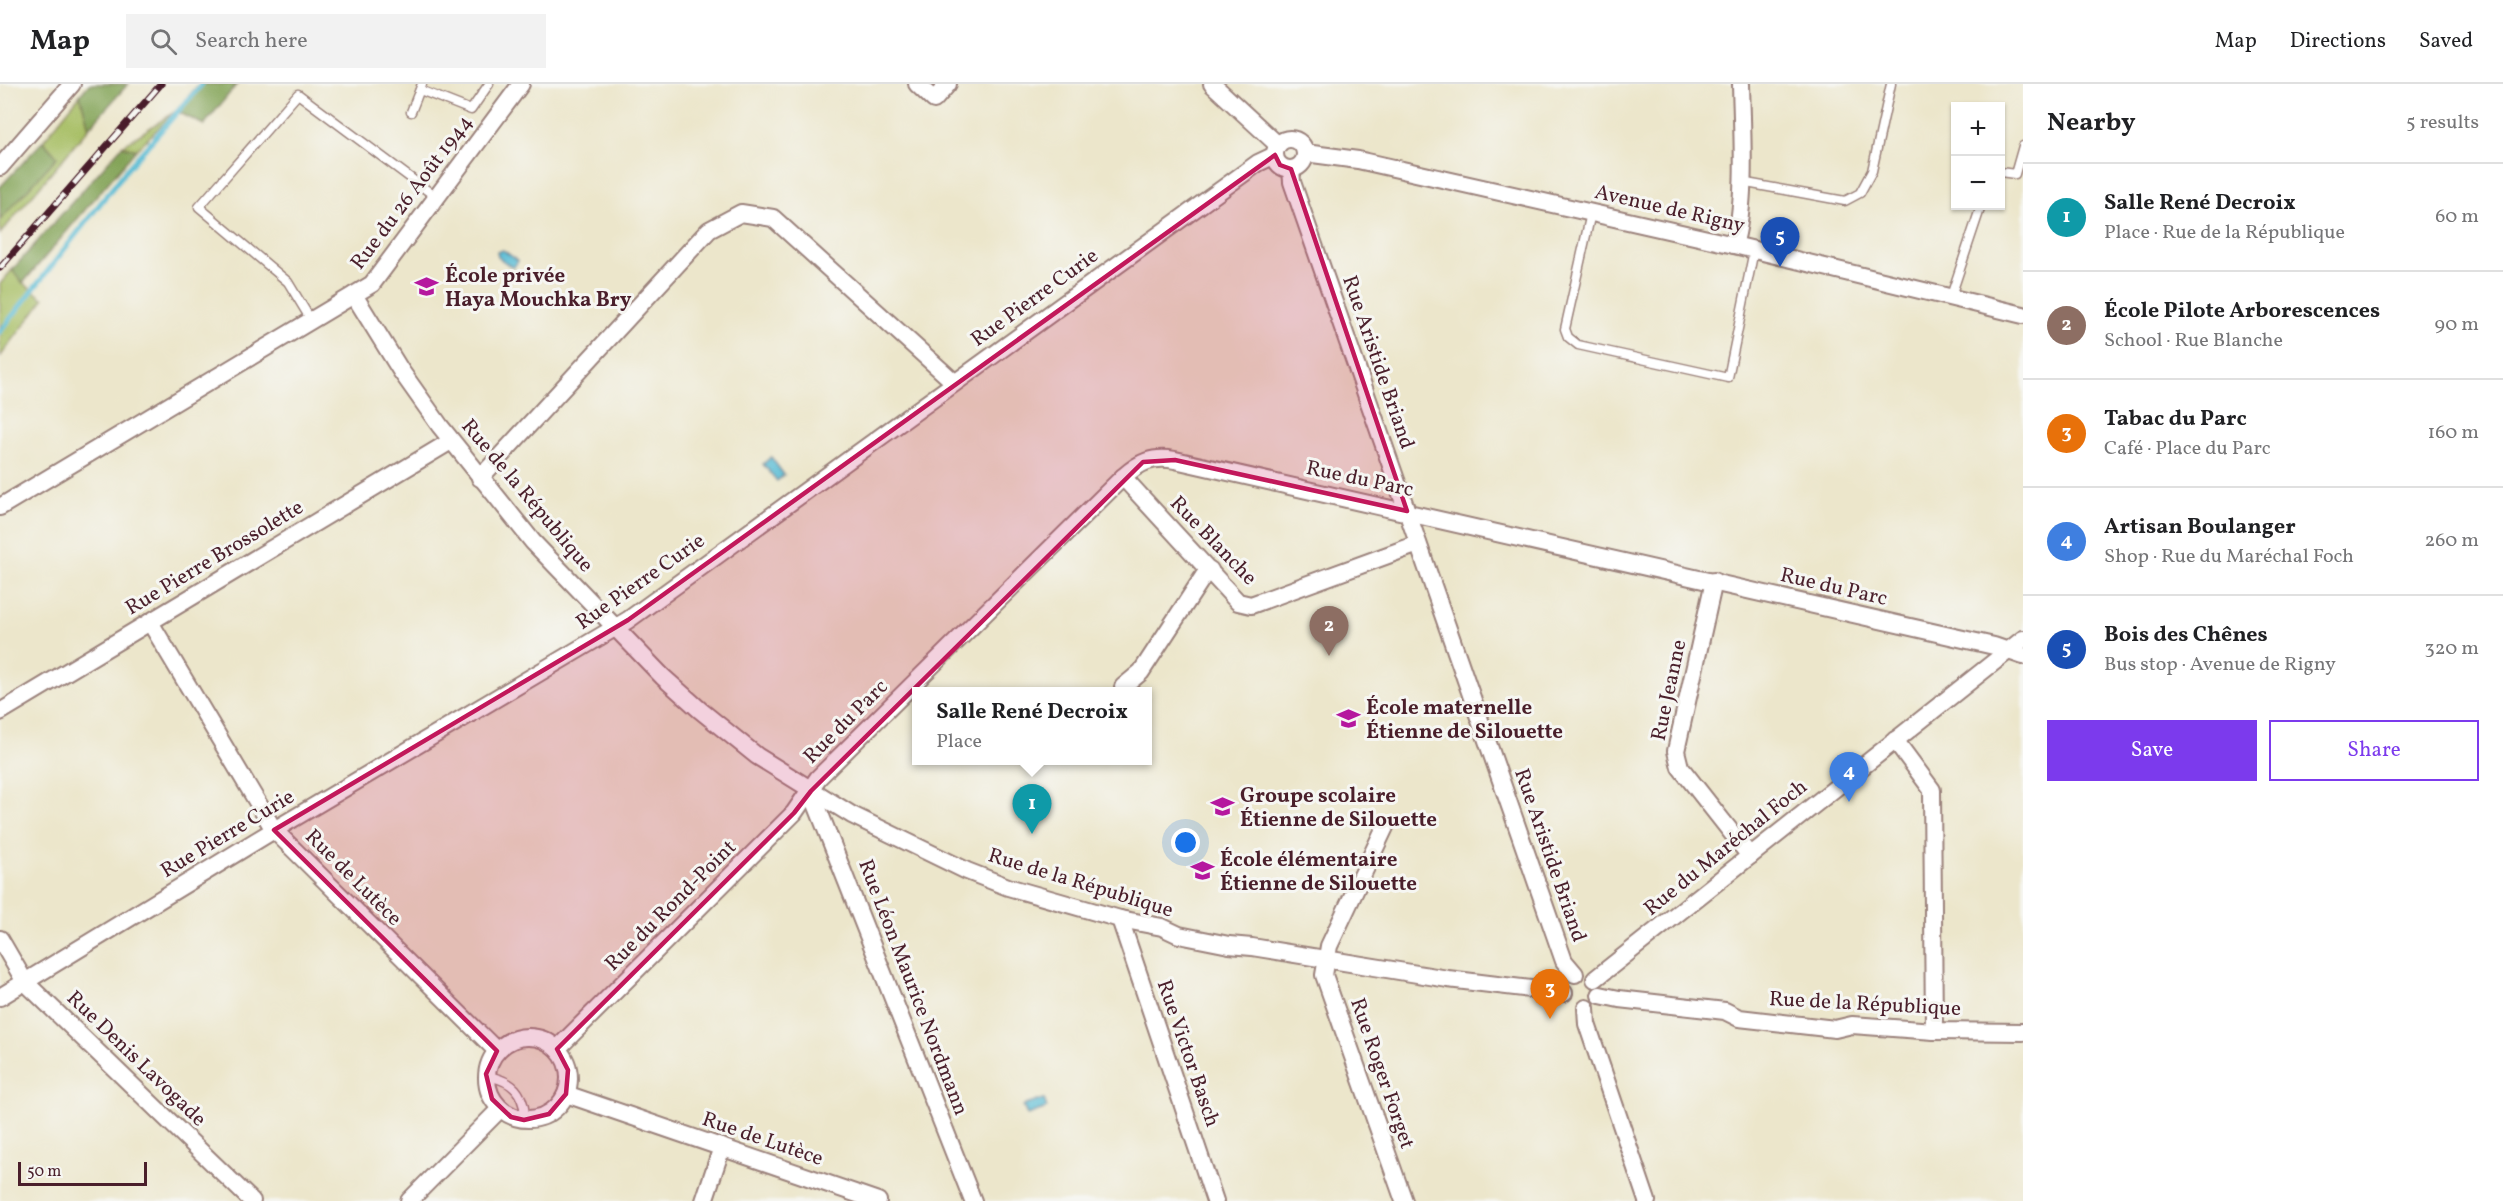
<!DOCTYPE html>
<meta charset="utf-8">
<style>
body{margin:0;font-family:Vollkorn,serif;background:#f2f2f2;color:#202124}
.controls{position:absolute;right:18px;top:18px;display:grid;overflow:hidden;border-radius:0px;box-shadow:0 2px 4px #0004}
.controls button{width:54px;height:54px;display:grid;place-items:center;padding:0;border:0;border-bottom:2px solid #e0e0e0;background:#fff;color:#202124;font:30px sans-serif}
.scale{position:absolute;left:18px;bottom:15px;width:129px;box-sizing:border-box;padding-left:6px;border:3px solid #4a1f2b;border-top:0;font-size:16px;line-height:21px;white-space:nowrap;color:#4a1f2b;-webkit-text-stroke:4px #f6f6f2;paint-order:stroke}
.you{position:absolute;left:1186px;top:759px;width:21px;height:21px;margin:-15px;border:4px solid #fff;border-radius:50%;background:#1a73e8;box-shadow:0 0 0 9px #1a73e833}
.badge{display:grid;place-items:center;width:39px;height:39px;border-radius:50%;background:#7c3aed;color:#fff;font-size:20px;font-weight:700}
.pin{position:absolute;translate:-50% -50px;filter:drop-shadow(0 2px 3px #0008)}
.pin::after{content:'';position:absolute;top:32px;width:21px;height:18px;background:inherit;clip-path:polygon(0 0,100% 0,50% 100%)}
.popup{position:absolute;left:912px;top:603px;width:240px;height:78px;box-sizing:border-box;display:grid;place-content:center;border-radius:0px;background:#fff;filter:drop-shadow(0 2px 4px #0005);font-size:20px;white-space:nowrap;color:#757577}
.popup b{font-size:22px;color:#202124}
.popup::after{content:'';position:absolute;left:50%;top:100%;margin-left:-12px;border:12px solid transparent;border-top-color:#fff}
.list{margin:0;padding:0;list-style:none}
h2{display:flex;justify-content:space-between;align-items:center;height:78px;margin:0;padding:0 24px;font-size:26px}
h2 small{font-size:20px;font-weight:400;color:#757577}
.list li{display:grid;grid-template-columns:39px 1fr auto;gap:18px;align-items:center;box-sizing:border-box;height:108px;padding:0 24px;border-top:2px solid #e0e0e0}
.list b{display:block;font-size:22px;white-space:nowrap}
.list p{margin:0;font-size:20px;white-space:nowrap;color:#757577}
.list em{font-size:20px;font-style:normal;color:#757577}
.actions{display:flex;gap:12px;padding:18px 24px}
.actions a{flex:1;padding:14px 0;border:2px solid #7c3aed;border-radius:0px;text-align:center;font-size:21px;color:#7c3aed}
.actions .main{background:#7c3aed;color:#fff}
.icon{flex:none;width:33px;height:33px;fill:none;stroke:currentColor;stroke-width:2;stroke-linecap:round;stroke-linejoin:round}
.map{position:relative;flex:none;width:2023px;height:1117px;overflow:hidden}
header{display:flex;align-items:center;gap:36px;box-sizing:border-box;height:84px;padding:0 30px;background:#fff;border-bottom:2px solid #e0e0e0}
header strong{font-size:28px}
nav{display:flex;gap:33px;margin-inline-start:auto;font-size:21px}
.search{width:420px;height:54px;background:#f2f2f2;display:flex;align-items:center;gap:15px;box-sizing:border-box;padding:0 21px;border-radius:0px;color:#757577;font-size:22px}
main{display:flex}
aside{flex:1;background:#fff}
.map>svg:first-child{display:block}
.green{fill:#a6bd62;stroke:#786e46;stroke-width:1.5}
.forest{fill:#84a458;stroke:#676242;stroke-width:1.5}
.water{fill:#56bbd4;stroke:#506d80;stroke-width:1.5}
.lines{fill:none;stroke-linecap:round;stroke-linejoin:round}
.stream{stroke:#56bbd4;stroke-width:5}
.lane-casing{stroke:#9b827b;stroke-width:11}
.street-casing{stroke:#9b827b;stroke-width:20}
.lane{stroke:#fff;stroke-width:8}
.street{stroke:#fff;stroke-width:16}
.rail-casing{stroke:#4a1f2b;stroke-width:7}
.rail{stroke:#f6f6f2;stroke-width:4.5;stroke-dasharray:14;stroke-linecap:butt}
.marked{fill:#c2185b;fill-opacity:0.2;stroke:#c2185b;stroke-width:4.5;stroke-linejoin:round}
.labels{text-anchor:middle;stroke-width:6;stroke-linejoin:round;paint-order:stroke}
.street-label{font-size:21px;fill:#4a1f2b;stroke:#f6f6f2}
.poi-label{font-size:21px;font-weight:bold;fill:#4a1f2b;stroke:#f6f6f2;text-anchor:start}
</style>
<header>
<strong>Map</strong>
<div class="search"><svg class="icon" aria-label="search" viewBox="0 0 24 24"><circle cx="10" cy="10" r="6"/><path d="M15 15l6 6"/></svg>Search here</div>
<nav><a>Map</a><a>Directions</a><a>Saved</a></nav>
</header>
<main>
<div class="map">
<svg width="2023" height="1117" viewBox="0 0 2023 1117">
<rect width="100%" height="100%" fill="#f6f6f2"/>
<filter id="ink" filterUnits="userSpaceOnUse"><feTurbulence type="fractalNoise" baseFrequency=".0167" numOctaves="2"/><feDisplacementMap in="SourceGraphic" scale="12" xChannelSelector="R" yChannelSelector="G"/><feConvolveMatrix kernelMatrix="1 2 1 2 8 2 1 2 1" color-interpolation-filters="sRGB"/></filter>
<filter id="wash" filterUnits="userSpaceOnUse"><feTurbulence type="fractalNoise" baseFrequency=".008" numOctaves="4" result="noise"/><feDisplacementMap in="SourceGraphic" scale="24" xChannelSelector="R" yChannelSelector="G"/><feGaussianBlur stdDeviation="1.35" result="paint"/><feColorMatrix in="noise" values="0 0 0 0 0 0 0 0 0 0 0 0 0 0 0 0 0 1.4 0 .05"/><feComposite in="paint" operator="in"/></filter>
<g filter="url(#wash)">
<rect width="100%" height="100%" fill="#ece6cb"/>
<g class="green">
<polygon points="80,11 89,44 0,150 0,130 57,73 43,57"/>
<polygon points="176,27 136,66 122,62"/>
<polygon points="12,186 23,199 44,215 0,273 0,200"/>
</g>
<g class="forest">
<polygon points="89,0 128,0 89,44 80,11"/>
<polygon points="199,0 237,0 204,41 176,27"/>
<polygon points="43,57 57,73 0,136 0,103"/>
<polygon points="122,62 136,66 23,199 12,186"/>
</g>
<g class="water">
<polygon points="503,166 518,177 513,184 498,173 497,168"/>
<polygon points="771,373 784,391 777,397 763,380"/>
<polygon points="1044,1015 1047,1024 1027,1031 1023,1022"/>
</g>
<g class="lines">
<polyline class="stream" points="0,248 128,84 202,0"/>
</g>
</g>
<g filter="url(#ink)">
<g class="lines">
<defs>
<g id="lane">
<polyline points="420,6 471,26 489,0"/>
<polyline points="411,28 422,0"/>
<polyline points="2000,88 2015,90 2023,62"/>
<polyline points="1741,98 1845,117 1860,109 1872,87 1891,0"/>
<polyline points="1591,129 1565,245 1568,253 1578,261 1728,294 1754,166"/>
<polyline points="1950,215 1981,122"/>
<polyline points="311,236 288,198 199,123 298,10 436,113"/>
<path d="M492,993C513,998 522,1008 525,1029"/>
</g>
<g id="street">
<polyline points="917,0 934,16 948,0"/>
<polyline points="1212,0 1278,61"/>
<circle cx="1290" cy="70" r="15"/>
<polyline points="1305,69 1358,76 1734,161 2023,231"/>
<polyline points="0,83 72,0"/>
<polyline points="1291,85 1292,98 1564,877 1575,890"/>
<path d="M1734,161C1747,119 1742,45 1741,0"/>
<polyline points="354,211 401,287 440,342 533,458 663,593 700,626 757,672 852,731 967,787 1008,803 1120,835 1162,843 1179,851 1229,861 1252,863 1448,895 1564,909"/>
<polyline points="1123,393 1238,518 1251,521 1418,460"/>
<polyline points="480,394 709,146 741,129 773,134 954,298"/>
<polyline points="0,423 372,200 521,0"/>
<polyline points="1714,497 1676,667 1680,683 1750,772"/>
<polyline points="150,538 274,746 497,967"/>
<polyline points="1123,603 1141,588 1203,493 1210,486"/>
<polyline points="0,628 451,357"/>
<polyline points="1895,656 1932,706 1934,947"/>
<polyline points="811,707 973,1117"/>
<polyline points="1385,743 1329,862 1324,891 1404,1117"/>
<polyline points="1120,835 1215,1117"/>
<polyline points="0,855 25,898 252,1117"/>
<polyline points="1595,895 2023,555"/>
<polyline points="1600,911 1619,915 1725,927 1739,934 1835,945 1852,941 1934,947 2023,948"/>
<polyline points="0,913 274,746 628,536 1258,79 1275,71"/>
<polyline points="1586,924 1587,940 1647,1117"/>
<circle cx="528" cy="994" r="41"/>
<path d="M557,965L794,729L818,694L1123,393C1140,378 1152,372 1175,376L1994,562L2023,572"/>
<polyline points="566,1010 878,1117"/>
<polyline points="409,1117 500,1025"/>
<polyline points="704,1117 722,1063"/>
</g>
</defs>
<use href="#lane" class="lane-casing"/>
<use href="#street" class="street-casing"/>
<use href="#lane" class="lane"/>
<use href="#street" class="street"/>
<defs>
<polyline id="rail" points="0,184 161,0"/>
</defs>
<use href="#rail" class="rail-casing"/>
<use href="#rail" class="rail"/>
</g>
</g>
<path class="marked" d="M1275,71L1280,81L1291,85L1407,427L1175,376L1143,378L811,707L794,729L557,965L568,986L566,1010L549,1030L524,1036L511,1033L492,1015L486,990L497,967L274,746L628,536Z"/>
<defs>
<symbol id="school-bare" viewBox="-9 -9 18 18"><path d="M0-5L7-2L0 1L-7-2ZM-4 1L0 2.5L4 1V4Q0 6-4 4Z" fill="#b5179e" stroke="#f6f6f2" stroke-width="2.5" paint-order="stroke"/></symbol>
</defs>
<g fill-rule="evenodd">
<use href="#school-bare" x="410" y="186" width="33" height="33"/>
<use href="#school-bare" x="1332" y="618" width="33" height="33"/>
<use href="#school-bare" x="1206" y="706" width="33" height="33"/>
<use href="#school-bare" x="1186" y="770" width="33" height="33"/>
</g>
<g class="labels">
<g class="street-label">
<text transform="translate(411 108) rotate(-53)" y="7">Rue du 26 Août 1944</text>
<text transform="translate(1670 124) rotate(13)" y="7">Avenue de Rigny</text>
<text transform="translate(1034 213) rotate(-36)" y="7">Rue Pierre Curie</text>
<text transform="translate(1379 278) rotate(71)" y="7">Rue Aristide Briand</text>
<text transform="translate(1360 394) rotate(12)" y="7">Rue du Parc</text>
<text transform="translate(528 411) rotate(50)" y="7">Rue de la République</text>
<text transform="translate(1214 456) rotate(46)" y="7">Rue Blanche</text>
<text transform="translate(214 473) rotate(-31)" y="7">Rue Pierre Brossolette</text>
<text transform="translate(640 497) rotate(-35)" y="7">Rue Pierre Curie</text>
<text transform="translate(1834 502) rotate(13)" y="7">Rue du Parc</text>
<text transform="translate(1668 606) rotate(-78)" y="7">Rue Jeanne</text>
<text transform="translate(845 637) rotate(-45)" y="7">Rue du Parc</text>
<text transform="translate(227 749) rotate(-31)" y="7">Rue Pierre Curie</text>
<text transform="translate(1725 763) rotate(-39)" y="7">Rue du Maréchal Foch</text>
<text transform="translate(1551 771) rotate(71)" y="7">Rue Aristide Briand</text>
<text transform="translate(354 793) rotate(45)" y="7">Rue de Lutèce</text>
<text transform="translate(1081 798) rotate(17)" y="7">Rue de la République</text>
<text transform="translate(670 821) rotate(-45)" y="7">Rue du Rond-Point</text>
<text transform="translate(914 903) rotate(69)" y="7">Rue Léon Maurice Nordmann</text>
<text transform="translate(1865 919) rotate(3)" y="7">Rue de la République</text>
<text transform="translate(1189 969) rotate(71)" y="7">Rue Victor Basch</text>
<text transform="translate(137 974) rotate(44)" y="7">Rue Denis Lavogade</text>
<text transform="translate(1383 989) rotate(71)" y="7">Rue Roger Forget</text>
<text transform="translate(763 1054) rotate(19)" y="7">Rue de Lutèce</text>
</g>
<g class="poi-label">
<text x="445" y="198">École privée<tspan x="445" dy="24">Haya Mouchka Bry</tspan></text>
<text x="1366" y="630">École maternelle<tspan x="1366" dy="24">Étienne de Silouette</tspan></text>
<text x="1240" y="718">Groupe scolaire<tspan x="1240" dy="24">Étienne de Silouette</tspan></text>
<text x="1220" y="782">École élémentaire<tspan x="1220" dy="24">Étienne de Silouette</tspan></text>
</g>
</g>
</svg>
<div class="controls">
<button>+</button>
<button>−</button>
</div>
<div class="scale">50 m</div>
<div class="you"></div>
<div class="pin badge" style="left:1032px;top:750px;background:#0f9aa8">1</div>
<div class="popup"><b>Salle René Decroix</b>Place</div>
<div class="pin badge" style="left:1329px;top:572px;background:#8d6e63">2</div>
<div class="pin badge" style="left:1550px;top:935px;background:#e8710a">3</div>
<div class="pin badge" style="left:1849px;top:718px;background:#3f7fe0">4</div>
<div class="pin badge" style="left:1780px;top:183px;background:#1a4fb4">5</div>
</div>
<aside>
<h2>Nearby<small>5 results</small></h2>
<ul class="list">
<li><span class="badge" style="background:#0f9aa8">1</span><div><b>Salle René Decroix</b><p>Place · Rue de la République</p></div><em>60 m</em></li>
<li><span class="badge" style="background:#8d6e63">2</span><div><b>École Pilote Arborescences</b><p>School · Rue Blanche</p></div><em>90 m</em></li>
<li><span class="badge" style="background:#e8710a">3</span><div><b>Tabac du Parc</b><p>Café · Place du Parc</p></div><em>160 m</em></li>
<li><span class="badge" style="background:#3f7fe0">4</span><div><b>Artisan Boulanger</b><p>Shop · Rue du Maréchal Foch</p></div><em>260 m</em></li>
<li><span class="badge" style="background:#1a4fb4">5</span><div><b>Bois des Chênes</b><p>Bus stop · Avenue de Rigny</p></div><em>320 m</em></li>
</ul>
<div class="actions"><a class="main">Save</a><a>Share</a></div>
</aside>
</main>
